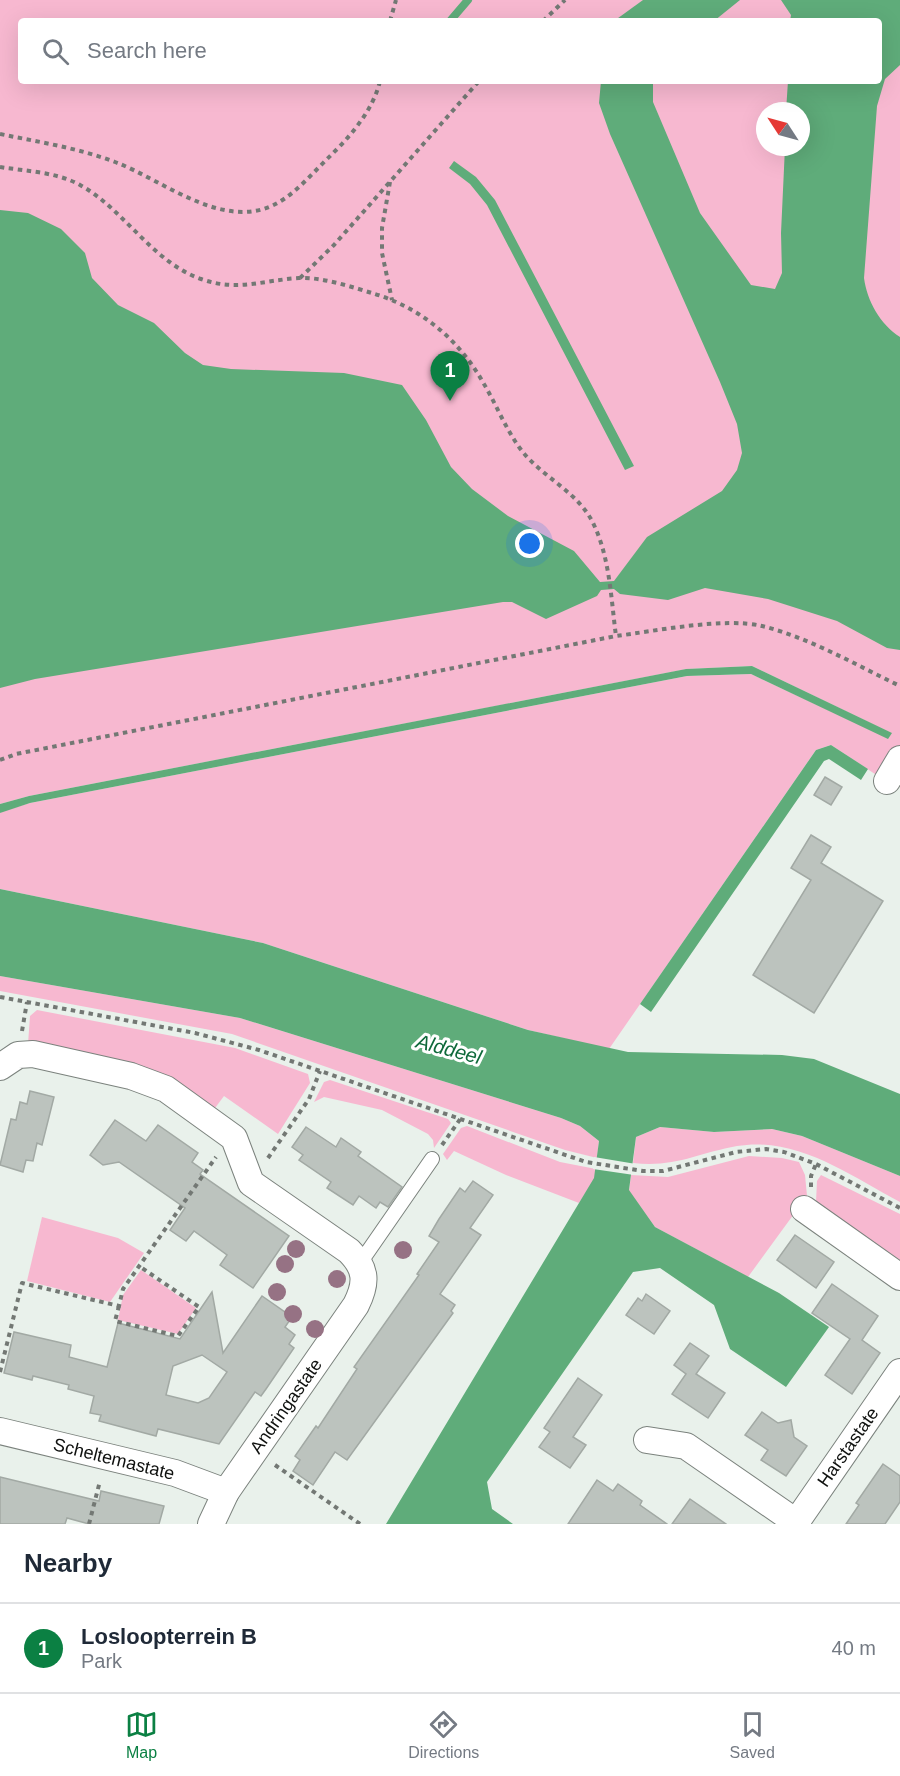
<!DOCTYPE html>
<style>
body{margin:0;font-family:Helvetica,sans-serif;background:#f6f6f7;color:#1f2937}
.compass{position:absolute;left:756px;top:102px;width:54px;height:54px;border-radius:50%;background:#fff;box-shadow:0 6px 24px #0002;rotate:306deg}
.you{position:absolute;left:530px;top:544px;width:21px;height:21px;margin:-15px;border:4px solid #fff;border-radius:50%;background:#1a73e8;box-shadow:0 0 0 9px #1a73e833}
.badge{display:grid;place-items:center;width:39px;height:39px;border-radius:50%;background:#0b8043;color:#fff;font-size:20px;font-weight:700}
.pin{position:absolute;translate:-50% -50px;filter:drop-shadow(0 2px 3px #0008)}
.pin::after{content:'';position:absolute;top:32px;width:21px;height:18px;background:inherit;clip-path:polygon(0 0,100% 0,50% 100%)}
.list{margin:0;padding:0;list-style:none}
h2{display:flex;justify-content:space-between;align-items:center;height:78px;margin:0;padding:0 24px;font-size:26px}
h2 small{font-size:20px;font-weight:400;color:#747a83}
.list li{display:grid;grid-template-columns:39px 1fr auto;gap:18px;align-items:center;box-sizing:border-box;height:90px;padding:0 24px;border-top:2px solid #e0e1e3}
.list b{display:block;font-size:22px;white-space:nowrap}
.list p{margin:0;font-size:20px;white-space:nowrap;color:#747a83}
.list em{font-size:20px;font-style:normal;color:#747a83}
.icon{flex:none;width:33px;height:33px;fill:none;stroke:currentColor;stroke-width:2;stroke-linecap:round;stroke-linejoin:round}
.map{position:relative;flex:none;width:900px;height:1524px;overflow:hidden}
.search{position:absolute;background:#fff;box-shadow:0 6px 24px #0002;left:18px;right:18px;top:18px;height:66px;display:flex;align-items:center;gap:15px;box-sizing:border-box;padding:0 21px;border-radius:6px;color:#747a83;font-size:22px}
.sheet{height:168px;background:#fff}
nav{display:flex;justify-content:space-around;align-items:center;box-sizing:border-box;height:84px;border-top:2px solid #e0e1e3;background:#fff;font-size:16px;color:#747a83}
nav a{display:grid;justify-items:center;gap:3px}
nav .on{color:#0b8043}
.map>svg:first-child{display:block}
.green{fill:#f7b8d0;fill-rule:evenodd}
.water{fill:#5fac7a}
.pier{fill:#e9f1eb}
.lines{fill:none;stroke-linecap:round;stroke-linejoin:round}
.stream{stroke:#5fac7a;stroke-width:8}
.building{fill:#bcc3be;stroke:#a2a9a4;stroke-width:1.5;fill-rule:evenodd}
.lane-casing{stroke:#7b827d;stroke-width:16}
.street-casing{stroke:#7b827d;stroke-width:28}
.path{stroke:#737874;stroke-width:4;stroke-dasharray:4.5 4.5;stroke-linecap:butt}
.lane{stroke:#fff;stroke-width:14}
.street{stroke:#fff;stroke-width:26}
.tree{fill:#967284}
.labels{text-anchor:middle;stroke-width:6;stroke-linejoin:round;paint-order:stroke}
.street-label{font-size:18px;fill:#0f110f;stroke:#fff}
.water-label{font-size:20px;font-style:italic;fill:#0e693a;stroke:#fff}
</style>
<div class="map">
<svg width="900" height="1524" viewBox="0 0 900 1524">
<rect width="100%" height="100%" fill="#e9f1eb"/>
<g class="green">
<path d="M0,0H900V748L881,778L831,745L816,750L609,1049L528,1030L263,943L0,889V813L3,811L30,803L687,676L751,674L888,738L891,733L752,666L687,669L29,796L0,804ZM21,21H879V81H21ZM765,111H801V147H765Z"/>
<polygon points="0,976 240,1018 561,1118 580,1126 599,1141 597,1158 565,1150 232,1034 0,991"/>
<polygon points="37,1010 235,1048 308,1074 310,1083 278,1134 224,1096 212,1112 28,1044 30,1016"/>
<polygon points="330,1080 448,1119 451,1123 434,1148 433,1140 428,1134 382,1110 324,1097 314,1102 324,1082"/>
<polygon points="467,1126 560,1162 596,1169 595,1178 579,1203 506,1175 454,1151 447,1160 443,1154 461,1128"/>
<path d="M660,1127L714,1132L772,1129L802,1136L900,1176V1202C849,1175 797,1136 737,1146C698,1153 674,1168 633,1163L636,1137Z"/>
<polygon points="749,1156 782,1158 799,1162 805,1175 807,1196 748,1277 655,1227 629,1191 631,1175 668,1177"/>
<polygon points="821,1175 900,1214 900,1260 816,1202 817,1181"/>
<polygon points="42,1217 118,1238 144,1253 110,1302 27,1281"/>
<polygon points="141,1270 196,1308 178,1334 118,1320 123,1295"/>
</g>
<g class="water">
<polygon points="643,0 740,0 714,21 614,21"/>
<path d="M781,0H900V65L885,79L877,106L864,278C867,301 880,324 900,337V650L887,648L837,621L768,599L705,588L668,600L620,594L614,589L601,590L597,596L546,619L512,602H503L35,679L0,688V210L28,213L61,229L85,253L92,278L118,305L154,323L185,353L203,365L231,369L344,373L402,385L426,420L451,467L472,489L508,516L574,551L600,582L614,581L647,537L722,491L737,470L742,453L737,424L720,382L610,134L599,103L601,81H653V102L700,213L751,285L775,289L782,273L781,233L785,147H801V111H786L788,81H879V21H790L791,15Z"/>
<polygon points="454,161 476,177 495,200 634,466 625,470 487,205 470,184 449,168"/>
<polygon points="752,666 892,733 888,739 751,674 687,676 30,803 0,813 0,804 29,796 686,669"/>
<polygon points="831,745 868,769 861,780 829,759 824,761 651,1012 640,1004 816,750"/>
<polygon points="0,889 263,943 528,1030 628,1052 782,1055 814,1059 900,1094 900,1176 802,1136 772,1129 714,1132 660,1127 636,1137 629,1190 655,1227 779,1293 829,1327 786,1387 730,1349 714,1305 660,1268 633,1272 487,1482 492,1509 513,1524 386,1524 594,1178 599,1141 580,1126 561,1118 240,1018 0,976"/>
</g>
<polygon class="pier" points="594,1157 636,1164 634,1175 593,1169"/>
<g class="lines">
<polyline class="stream" points="450,21 468,0"/>
</g>
<g class="building">
<polygon points="825,777 842,787 831,805 814,795"/>
<polygon points="811,835 831,847 821,863 883,901 814,1013 753,975 811,880 791,868"/>
<polygon points="30,1091 54,1097 42,1145 37,1143 33,1161 26,1160 23,1172 0,1165 11,1119 16,1120 20,1102 27,1104"/>
<polygon points="115,1120 146,1141 158,1125 198,1153 192,1162 203,1170 200,1174 289,1236 253,1288 220,1265 227,1255 194,1231 186,1241 170,1230 185,1208 119,1162 103,1165 90,1155"/>
<polygon points="306,1127 336,1147 341,1138 361,1152 358,1156 402,1187 388,1207 380,1202 376,1208 359,1196 353,1205 327,1188 331,1182 299,1160 303,1155 292,1147"/>
<polygon points="473,1181 493,1195 470,1228 481,1235 440,1294 455,1305 451,1311 453,1313 347,1460 335,1452 313,1485 293,1471 300,1460 295,1456 316,1426 318,1428 357,1369 354,1367 419,1275 417,1274 439,1242 429,1236 439,1219 460,1188 465,1192"/>
<polygon points="795,1235 834,1262 816,1288 777,1260"/>
<polygon points="832,1284 878,1316 862,1340 880,1353 852,1394 825,1375 850,1339 812,1313"/>
<path d="M212,1292L223,1353L262,1296L292,1317L285,1327L295,1335L289,1344L294,1348L266,1389L261,1396L255,1392L219,1444L158,1429L156,1436L99,1421L101,1415L90,1413L94,1396L68,1389L69,1385L33,1376L32,1380L4,1373L14,1332L71,1345L69,1357L107,1367L118,1323L180,1339ZM202,1355L227,1372L209,1398L198,1403L166,1395L173,1366Z"/>
<polygon points="646,1294 670,1311 654,1334 626,1315 638,1298 642,1301"/>
<polygon points="690,1343 709,1356 696,1374 725,1393 708,1418 672,1394 686,1374 674,1365"/>
<polygon points="578,1378 602,1395 573,1437 586,1445 570,1468 539,1447 550,1432 544,1428"/>
<polygon points="762,1412 778,1423 791,1420 794,1437 807,1446 786,1476 761,1460 768,1450 745,1435"/>
<polygon points="883,1464 900,1476 900,1502 885,1524 846,1524 859,1505 856,1503"/>
<polygon points="0,1477 99,1501 101,1491 164,1506 159,1524 89,1524 67,1518 65,1524 0,1524"/>
<polygon points="597,1480 613,1491 618,1484 642,1501 640,1505 667,1524 568,1524"/>
<polygon points="690,1499 726,1524 672,1524"/>
</g>
<g class="lines">
<defs>
<polyline id="lane" points="360,1263 432,1159"/>
<g id="street">
<polyline points="887,781 900,759"/>
<path d="M0,1067L18,1055L33,1054L131,1076L166,1089L234,1138L251,1183L349,1251C367,1269 367,1283 356,1305L226,1492L211,1524"/>
<polyline points="804,1209 900,1277"/>
<polyline points="0,1431 175,1473 226,1492"/>
<polyline points="647,1440 686,1446 796,1522"/>
<polyline points="795,1524 900,1372"/>
</g>
</defs>
<use href="#lane" class="lane-casing"/>
<use href="#street" class="street-casing"/>
<g class="path">
<polyline points="390,21 396,0"/>
<polyline points="543,21 565,0"/>
<path d="M0,134C39,142 78,148 115,162C166,181 229,237 284,199C300,188 313,173 327,159C349,138 373,111 380,81"/>
<path d="M0,167C25,171 57,172 80,185C124,209 152,262 201,279C237,292 264,280 299,278C323,277 352,287 375,294C423,309 460,341 484,384C497,406 506,430 522,451C543,478 579,492 594,525C610,559 611,599 616,636C655,631 725,617 762,626C810,638 856,665 900,686"/>
<polyline points="390,182 382,228 382,253 392,300"/>
<polyline points="300,278 334,245 479,81"/>
<polyline points="0,760 16,754 616,636"/>
<polyline points="0,997 195,1033 259,1050 586,1162 643,1171 663,1171 736,1152 766,1149 784,1152 816,1164 900,1208"/>
<polyline points="22,1031 27,1002"/>
<polyline points="442,1145 461,1118"/>
<polyline points="268,1158 309,1099 320,1071"/>
<polyline points="811,1187 811,1176 816,1164"/>
<polyline points="119,1306 115,1321 178,1336 199,1307 139,1266"/>
<polyline points="0,1372 22,1283 119,1306 123,1289 216,1157"/>
<polyline points="275,1465 360,1524"/>
<polyline points="89,1524 100,1481"/>
</g>
<use href="#lane" class="lane"/>
<use href="#street" class="street"/>
</g>
<g class="tree">
<circle cx="296" cy="1249" r="9"/>
<circle cx="403" cy="1250" r="9"/>
<circle cx="285" cy="1264" r="9"/>
<circle cx="337" cy="1279" r="9"/>
<circle cx="277" cy="1292" r="9"/>
<circle cx="293" cy="1314" r="9"/>
<circle cx="315" cy="1329" r="9"/>
</g>
<g class="labels">
<g class="street-label">
<text transform="translate(286 1406) rotate(-55)" y="6">Andringastate</text>
<text transform="translate(848 1447) rotate(-55)" y="6">Harstastate</text>
<text transform="translate(114 1459) rotate(14)" y="6">Scheltemastate</text>
</g>
<g class="water-label">
<text transform="translate(449 1049) rotate(15)" y="7">Alddeel</text>
</g>
</g>
</svg>
<svg class="compass" viewBox="-18 -18 36 36"><path d="M0-13l5 13h-10z" fill="#e53935"/><path d="M0 13l5-13h-10z" fill="#747a83"/></svg>
<div class="you"></div>
<div class="pin badge" style="left:450px;top:401px">1</div>
<div class="search"><svg class="icon" aria-label="search" viewBox="0 0 24 24"><circle cx="10" cy="10" r="6"/><path d="M15 15l6 6"/></svg>Search here</div>
</div>
<section class="sheet">
<h2>Nearby<small></small></h2>
<ul class="list">
<li><span class="badge">1</span><div><b>Losloopterrein B</b><p>Park</p></div><em>40 m</em></li>
</ul>
</section>
<nav>
<a class="on"><svg class="icon" aria-label="map" viewBox="0 0 24 24"><path d="M3 6l6-2 6 2 6-2v14l-6 2-6-2-6 2zM9 4v14M15 6v14"/></svg>Map</a>
<a><svg class="icon" aria-label="directions" viewBox="0 0 24 24"><path d="M12 3l9 9-9 9-9-9zM9 14v-3h6M13 9l2 2-2 2"/></svg>Directions</a>
<a><svg class="icon" aria-label="saved" viewBox="0 0 24 24"><path d="M7 4h10v16l-5-4-5 4z"/></svg>Saved</a>
</nav>
